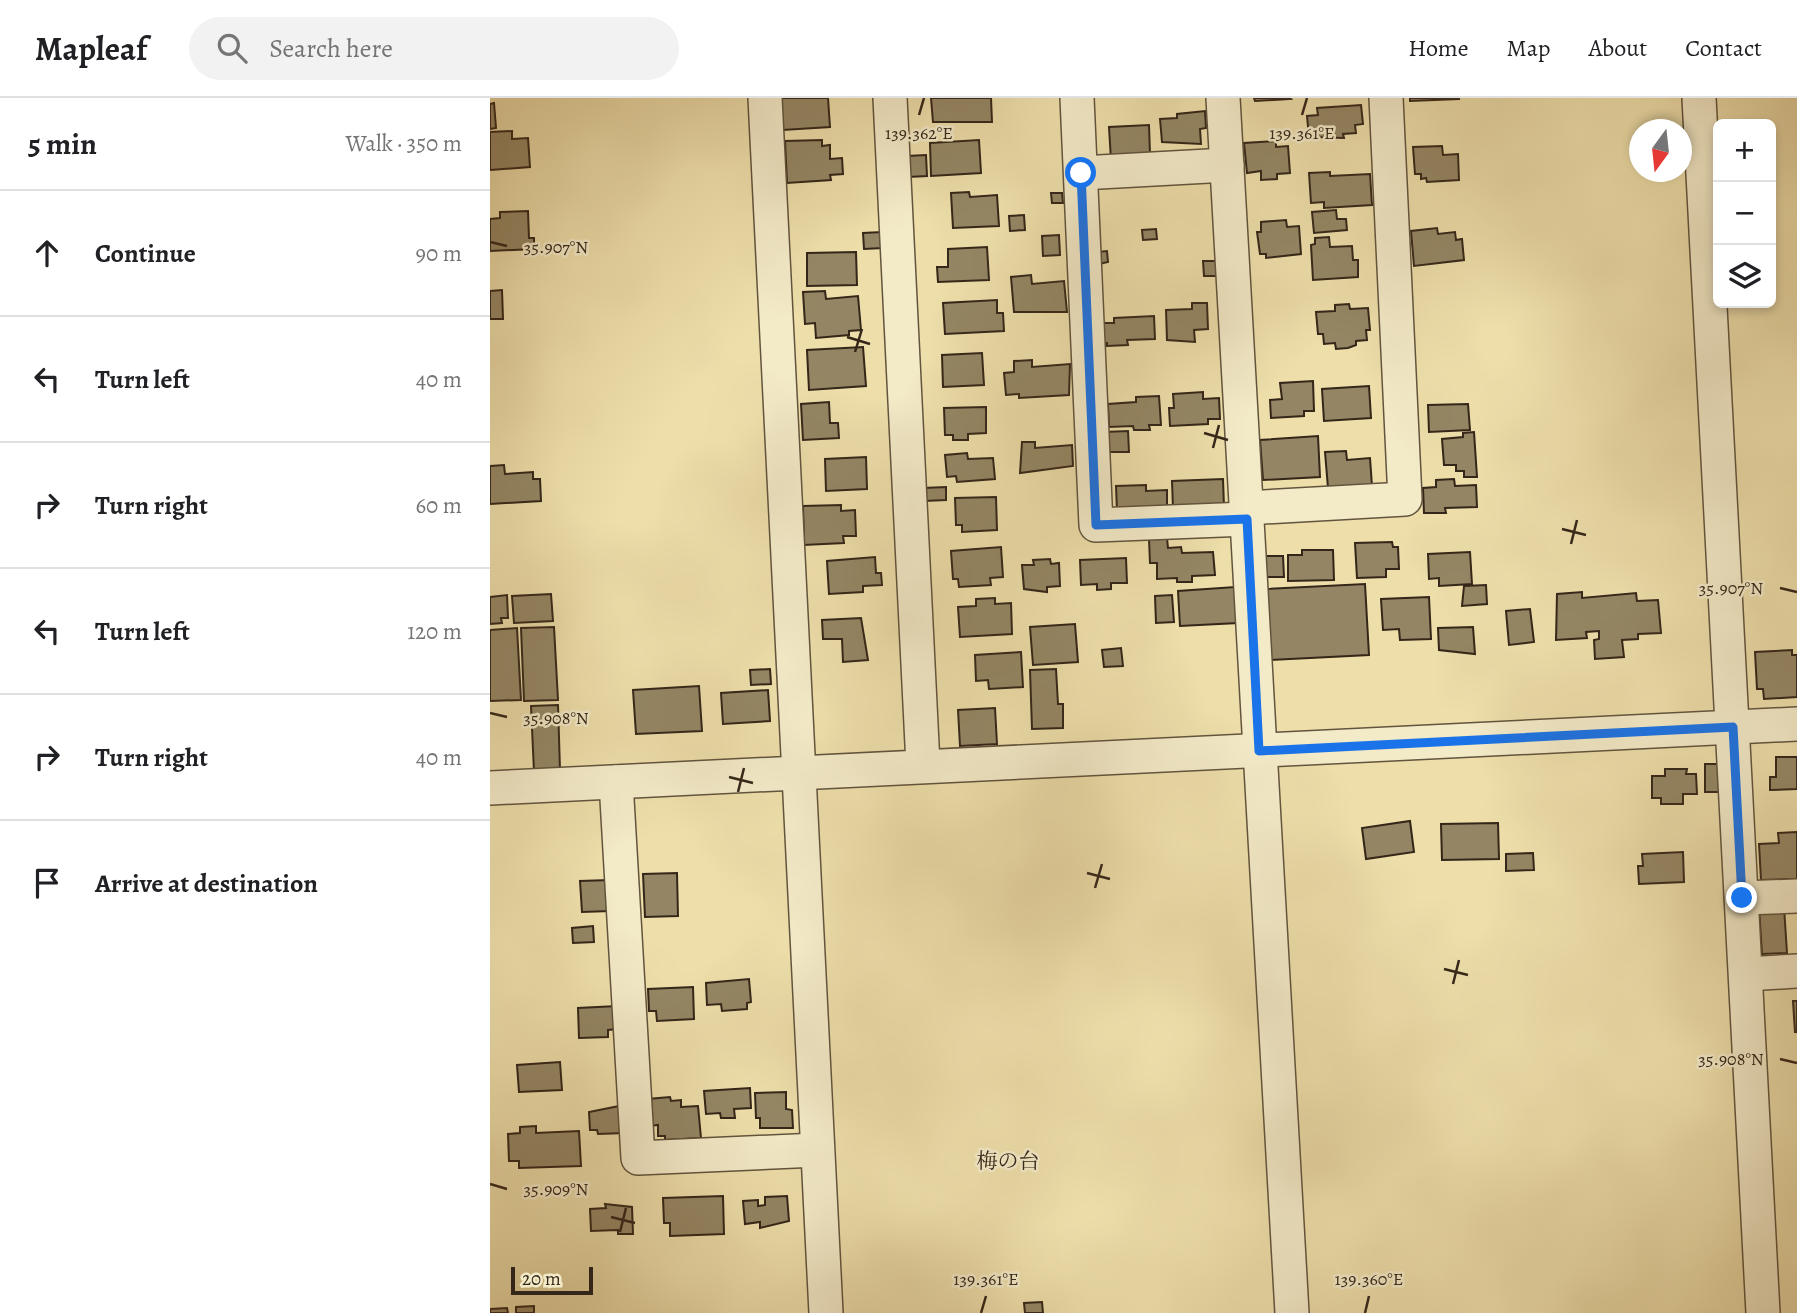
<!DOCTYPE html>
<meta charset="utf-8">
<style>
body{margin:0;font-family:Alegreya,"Noto Serif JP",serif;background:#f2f2f2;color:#202124}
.controls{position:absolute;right:21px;top:21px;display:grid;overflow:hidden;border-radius:10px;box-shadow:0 4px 10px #0003}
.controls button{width:63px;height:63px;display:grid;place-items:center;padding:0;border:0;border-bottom:2px solid #e0e0e0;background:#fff;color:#202124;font:35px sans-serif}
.compass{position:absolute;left:1139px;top:21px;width:63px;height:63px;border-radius:50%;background:#fff;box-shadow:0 4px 10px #0003;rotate:195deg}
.scale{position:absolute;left:21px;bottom:18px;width:82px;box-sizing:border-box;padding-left:7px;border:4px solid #342619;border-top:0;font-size:19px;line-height:24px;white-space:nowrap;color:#342619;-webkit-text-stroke:5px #f3eac8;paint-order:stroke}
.stop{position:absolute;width:21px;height:21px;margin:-16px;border:5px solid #1a73e8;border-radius:50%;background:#fff}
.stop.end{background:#1a73e8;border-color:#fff;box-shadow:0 2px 7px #0008}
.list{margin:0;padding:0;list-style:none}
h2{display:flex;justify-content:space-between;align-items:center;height:91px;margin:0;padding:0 28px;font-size:30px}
h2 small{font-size:23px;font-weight:400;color:#757577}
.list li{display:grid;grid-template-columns:46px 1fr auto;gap:21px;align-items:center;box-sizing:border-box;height:126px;padding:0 28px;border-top:2px solid #e0e0e0}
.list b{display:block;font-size:26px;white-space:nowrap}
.list em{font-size:23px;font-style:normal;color:#757577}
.icon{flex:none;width:38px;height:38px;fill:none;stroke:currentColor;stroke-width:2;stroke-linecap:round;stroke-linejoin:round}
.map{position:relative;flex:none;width:1307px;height:1215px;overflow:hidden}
header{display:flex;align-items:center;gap:42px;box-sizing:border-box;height:98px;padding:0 35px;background:#fff;border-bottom:2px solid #e0e0e0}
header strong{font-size:33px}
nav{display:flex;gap:38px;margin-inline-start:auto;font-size:24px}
.search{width:490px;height:63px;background:#f2f2f2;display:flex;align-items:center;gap:18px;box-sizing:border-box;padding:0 24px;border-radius:38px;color:#757577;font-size:26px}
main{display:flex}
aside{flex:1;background:#fff}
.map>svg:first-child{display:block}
.building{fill:#948664;stroke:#342619;stroke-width:2}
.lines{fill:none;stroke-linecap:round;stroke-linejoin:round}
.minor-casing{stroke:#62543d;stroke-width:36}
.minor{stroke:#f3eac8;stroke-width:33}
.route{stroke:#1a73e8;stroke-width:9}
.ticks{fill:none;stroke:#342619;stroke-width:2.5}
.labels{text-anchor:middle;stroke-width:5;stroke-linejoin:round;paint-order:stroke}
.neighbourhood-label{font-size:21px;fill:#342619;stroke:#f3eac8}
.ticks-label{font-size:18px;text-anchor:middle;fill:#342619;stroke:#f3eac8;stroke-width:5;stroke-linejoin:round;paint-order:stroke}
</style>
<header>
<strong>Mapleaf</strong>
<div class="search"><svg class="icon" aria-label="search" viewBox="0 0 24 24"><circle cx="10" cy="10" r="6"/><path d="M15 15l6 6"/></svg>Search here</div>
<nav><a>Home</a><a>Map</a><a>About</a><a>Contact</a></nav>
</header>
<main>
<aside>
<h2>5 min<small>Walk · 350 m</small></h2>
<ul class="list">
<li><svg class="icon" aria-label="ahead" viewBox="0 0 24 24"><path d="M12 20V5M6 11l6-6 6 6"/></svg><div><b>Continue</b></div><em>90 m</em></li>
<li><svg class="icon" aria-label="left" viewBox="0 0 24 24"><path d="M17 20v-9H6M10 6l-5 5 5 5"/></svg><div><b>Turn left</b></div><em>40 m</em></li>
<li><svg class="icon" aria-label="right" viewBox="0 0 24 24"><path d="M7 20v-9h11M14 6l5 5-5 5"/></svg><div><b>Turn right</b></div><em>60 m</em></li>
<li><svg class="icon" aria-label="left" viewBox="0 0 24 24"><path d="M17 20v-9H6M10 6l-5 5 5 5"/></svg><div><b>Turn left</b></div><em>120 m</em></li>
<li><svg class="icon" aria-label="right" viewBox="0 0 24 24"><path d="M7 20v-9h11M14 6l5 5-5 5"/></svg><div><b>Turn right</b></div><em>40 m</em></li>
<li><svg class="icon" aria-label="arrive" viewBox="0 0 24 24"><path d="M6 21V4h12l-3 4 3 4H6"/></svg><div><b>Arrive at destination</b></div></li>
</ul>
</aside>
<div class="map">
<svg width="1307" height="1215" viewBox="0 0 1307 1215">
<rect width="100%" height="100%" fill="#eddeaa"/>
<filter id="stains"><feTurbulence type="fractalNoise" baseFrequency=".00286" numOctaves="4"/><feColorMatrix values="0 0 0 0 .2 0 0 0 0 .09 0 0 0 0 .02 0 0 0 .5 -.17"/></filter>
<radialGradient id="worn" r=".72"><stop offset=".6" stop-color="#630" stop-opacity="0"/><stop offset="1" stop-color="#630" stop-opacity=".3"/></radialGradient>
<g class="building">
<polygon points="291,0 338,0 340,29 293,32"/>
<polygon points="441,0 501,0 502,24 443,24"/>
<polygon points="764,0 800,0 801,1 765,3"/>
<polygon points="920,0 969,0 969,1 920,3"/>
<polygon points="4,5 6,30 0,31 0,6"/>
<polygon points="871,7 873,26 865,27 866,35 853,36 854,40 819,39 817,18 828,17 827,10"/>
<polygon points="715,13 716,30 710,31 711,46 672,44 670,21 687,20 687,16"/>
<polygon points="659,27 660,56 621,62 619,29"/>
<polygon points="22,33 22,41 38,40 40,69 0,72 0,34"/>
<polygon points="332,42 332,48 340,47 340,61 352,60 353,76 340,77 341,82 297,85 295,43"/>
<polygon points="489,42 491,75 441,78 440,45"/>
<polygon points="786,43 786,49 798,48 800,75 787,76 787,81 771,82 771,73 757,75 754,45"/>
<polygon points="952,48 953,57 968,56 969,82 937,84 936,80 931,81 931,76 925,76 923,49"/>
<polygon points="436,57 437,78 418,79 417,58"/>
<polygon points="840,74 840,78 880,76 882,107 834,110 834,104 821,105 819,75"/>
<polygon points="479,94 480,99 507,97 509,128 463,130 461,95"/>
<polygon points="561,95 572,95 573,105 562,105"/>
<polygon points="846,112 847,121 856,121 857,132 824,135 822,114"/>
<polygon points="38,113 39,140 44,140 44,151 0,153 0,121 10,120 10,114"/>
<polygon points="534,117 535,132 520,133 519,118"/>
<polygon points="796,122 797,129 809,128 811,156 776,160 776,156 770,156 767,134 771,134 771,124"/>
<polygon points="947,130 948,136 965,134 966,142 972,141 974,162 924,168 921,133"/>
<polygon points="666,131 667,141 653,142 652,132"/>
<polygon points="392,134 393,150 374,151 373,135"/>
<polygon points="569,137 570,157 553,158 552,138"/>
<polygon points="839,139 840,149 862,148 863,162 868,162 868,179 823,182 821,147 825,146 825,140"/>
<polygon points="497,149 499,182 448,184 447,169 458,169 458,151"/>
<polygon points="617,153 618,164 609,166 608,154"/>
<polygon points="366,154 367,187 317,188 317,155"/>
<polygon points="713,163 731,163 731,178 714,178"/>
<polygon points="541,177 542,186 574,183 577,214 524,214 521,179"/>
<polygon points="12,192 13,221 0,221 0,193"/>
<polygon points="335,193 336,201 368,198 371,232 359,233 359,237 326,240 325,225 315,226 313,194"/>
<polygon points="507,202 507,215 513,215 514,233 455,236 453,205"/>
<polygon points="702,205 717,205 718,231 704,232 705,244 677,242 676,212 702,211"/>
<polygon points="859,206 860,211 878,210 880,232 876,232 877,242 866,243 866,247 858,250 846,251 845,245 834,246 833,236 828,236 826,214 845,213 845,207"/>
<polygon points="664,218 665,241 637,242 638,247 617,248 617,245 614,245 612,225 624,225 624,220"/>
<polygon points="373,249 376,288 319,292 317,252"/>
<polygon points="492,255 494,287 453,289 452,257"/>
<polygon points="542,262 542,269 580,266 579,297 529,300 529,296 516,297 514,275 524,274 524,263"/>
<polygon points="823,283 824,313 814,313 814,318 781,320 780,302 792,301 790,285"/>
<polygon points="879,288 881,320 834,323 832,291"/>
<polygon points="713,294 713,301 729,300 730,321 718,321 718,326 680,328 679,310 684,310 683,296"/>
<polygon points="669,298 671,327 659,327 660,332 644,332 643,328 619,329 618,306 646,304 646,299"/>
<polygon points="339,304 340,325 348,325 349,340 313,342 311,306"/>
<polygon points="978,306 980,332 939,334 938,307"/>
<polygon points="496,309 496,335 478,336 478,342 463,342 463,337 455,337 454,310"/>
<polygon points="638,333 639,354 614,354 614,334"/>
<polygon points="984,334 987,379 974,379 974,373 966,373 966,367 954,367 952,341 973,339 973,335"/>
<polygon points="828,338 830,379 773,382 770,342"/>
<polygon points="532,344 545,344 545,350 582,347 583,368 530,375"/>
<polygon points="856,353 857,362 880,360 882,388 838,390 835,354"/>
<polygon points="477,355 478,361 503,360 505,381 467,384 466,378 457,379 455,357"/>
<polygon points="376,359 377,391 336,393 335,361"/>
<polygon points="14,367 15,376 43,374 43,381 50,381 51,403 0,406 0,368"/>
<polygon points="733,381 734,409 683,411 682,383"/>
<polygon points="964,381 965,388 986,387 987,409 955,410 956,415 934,415 933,390 946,389 946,382"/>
<polygon points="656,387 656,393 677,392 677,413 627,413 626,388"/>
<polygon points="456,389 456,402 434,403 433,390"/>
<polygon points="506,399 507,432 472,434 472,427 466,427 465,400"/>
<polygon points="351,407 351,413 365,412 366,438 353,438 354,445 314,447 313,408"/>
<polygon points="677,440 678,450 691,449 692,455 723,454 725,477 702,478 702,484 687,484 687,480 667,481 667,465 660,465 659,441"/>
<polygon points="902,444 903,449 908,449 909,471 896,471 896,479 867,480 865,445"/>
<polygon points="511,449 513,479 500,480 501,487 469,489 468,481 463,481 461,453"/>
<polygon points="812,452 843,452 844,482 798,483 798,457 812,457"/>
<polygon points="980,454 982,486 949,488 949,480 939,481 938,456"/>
<polygon points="776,458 793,458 794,479 776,479"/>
<polygon points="385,459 386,475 391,475 392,487 373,488 373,494 339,496 337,463"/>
<polygon points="636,460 637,485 621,485 621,491 607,492 607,486 591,487 590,462"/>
<polygon points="560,461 561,466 569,465 570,488 557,489 557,494 534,491 532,467 544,467 543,462"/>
<polygon points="875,486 879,557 779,562 775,491"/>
<polygon points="996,487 997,506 972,508 974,488"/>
<polygon points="745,489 748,525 690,528 688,493"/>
<polygon points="1092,494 1092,500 1146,495 1147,503 1168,502 1171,535 1148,536 1148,541 1132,542 1134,559 1105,561 1104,542 1109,541 1109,533 1096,534 1097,540 1066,542 1067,496"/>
<polygon points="61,496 63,523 24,525 22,498"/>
<polygon points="17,497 18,520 11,520 12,525 0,526 0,499"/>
<polygon points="682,497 684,524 666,525 665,498"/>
<polygon points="939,499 941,541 910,542 909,531 893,532 891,501"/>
<polygon points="505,500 505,506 521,505 522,536 470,539 468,509 486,508 486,501"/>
<polygon points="1040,511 1044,544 1019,547 1016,513"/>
<polygon points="371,520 378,562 353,564 352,541 333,541 332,522"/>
<polygon points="585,526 588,564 543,567 540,529"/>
<polygon points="64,529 68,602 34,603 31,530"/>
<polygon points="983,529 985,556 949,552 948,530"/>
<polygon points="27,530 31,602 0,603 0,532"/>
<polygon points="631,550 633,568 614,569 612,552"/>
<polygon points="1302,552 1302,557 1307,557 1307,599 1274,601 1273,591 1267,591 1265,554"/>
<polygon points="531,554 533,589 499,591 498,582 486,583 485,557"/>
<polygon points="280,571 281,586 261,587 260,572"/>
<polygon points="566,571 568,606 573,606 573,630 542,631 540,572"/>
<polygon points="209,588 212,633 146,636 143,592"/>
<polygon points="278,592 280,623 233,626 231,595"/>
<polygon points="68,607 70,672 44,674 41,608"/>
<polygon points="505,610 507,646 470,648 468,612"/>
<polygon points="1286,659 1307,659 1307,691 1280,692 1280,679 1286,679"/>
<polygon points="1215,666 1229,666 1230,694 1215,694"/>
<polygon points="1175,671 1197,671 1196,676 1206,676 1207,696 1193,696 1193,706 1171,706 1171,700 1162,700 1162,678 1175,678"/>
<polygon points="920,723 924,754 876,761 872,730"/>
<polygon points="1008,725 1009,761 952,762 951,726"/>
<polygon points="1307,734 1307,781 1271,782 1269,746 1289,745 1288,735"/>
<polygon points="1193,754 1194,784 1149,786 1148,768 1153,768 1152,756"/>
<polygon points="1043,755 1044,772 1016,773 1016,756"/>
<polygon points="187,775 188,818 155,819 153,776"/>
<polygon points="119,782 120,813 92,814 90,783"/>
<polygon points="1294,809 1297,855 1272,856 1269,810"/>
<polygon points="103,828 104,844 83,845 82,830"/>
<polygon points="259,881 261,904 257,905 257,911 232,913 231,906 217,907 216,885"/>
<polygon points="203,889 204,921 167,923 166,913 159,913 158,891"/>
<polygon points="1303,903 1307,903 1307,934 1305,934"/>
<polygon points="127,908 128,931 118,932 118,939 89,940 88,910"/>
<polygon points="70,964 72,992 29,994 27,967"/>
<polygon points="260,990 261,1010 244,1011 245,1020 231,1020 230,1015 216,1016 214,993"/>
<polygon points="296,994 296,1011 302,1012 303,1030 270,1030 270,1020 266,1020 265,995"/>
<polygon points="180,999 181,1003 191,1002 191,1009 208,1008 211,1040 175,1042 175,1038 168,1038 168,1027 160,1028 158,1001"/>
<polygon points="134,1007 135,1035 108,1036 107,1032 100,1032 99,1014"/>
<polygon points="46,1028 46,1035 89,1033 91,1068 29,1070 29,1063 19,1063 18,1036 30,1035 30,1029"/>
<polygon points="233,1098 234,1136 180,1138 180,1125 174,1125 173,1100"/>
<polygon points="297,1098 299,1123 270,1130 270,1124 255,1126 253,1103 268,1102 268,1108 275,1107 275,1099"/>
<polygon points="115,1106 142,1109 143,1136 128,1136 128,1132 101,1133 100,1111 116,1110"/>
<polygon points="552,1204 553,1215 535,1215 534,1205"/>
<polygon points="44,1208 44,1215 26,1215 26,1209"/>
<polygon points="17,1210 18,1215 0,1215 0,1211"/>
</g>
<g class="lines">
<defs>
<g id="minor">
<polyline points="275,0 336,1215"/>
<polyline points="400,0 433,667"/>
<polyline points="587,0 606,427 757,421"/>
<polyline points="733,0 802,1215"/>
<polyline points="1209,0 1273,1215"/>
<polyline points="591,75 737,67"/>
<polyline points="756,410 915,401 896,0"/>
<polyline points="126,684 148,1060 327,1052"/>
<polyline points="0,690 1307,626"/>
<polyline points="1252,800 1307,798"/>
<polyline points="1256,876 1307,873"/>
</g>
</defs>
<use href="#minor" class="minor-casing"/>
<use href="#minor" class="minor"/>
</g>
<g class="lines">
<polyline class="route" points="591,75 606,427 757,421 769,653 1243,629 1252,800"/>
</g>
<path class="ticks" d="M429,17L434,0M812,17L817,0M0,144L17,148M357,239L380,246M365,254L372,231M714,335L738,342M723,350L729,327M1072,431L1096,437M1081,446L1087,422M1290,490L1307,494M0,615L17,619M239,679L263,685M248,694L254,670M597,775L620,781M605,790L612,766M954,871L978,877M963,886L969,862M1290,961L1307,965M0,1086L17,1091M121,1119L145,1125M130,1134L136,1110M491,1215L496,1198M875,1215L879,1198"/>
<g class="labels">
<g class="neighbourhood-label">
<text x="518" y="1070">梅の台</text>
</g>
</g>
<g class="ticks-label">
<text x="429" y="41">139.362°E</text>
<text x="812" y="41">139.361°E</text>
<text x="66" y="155">35.907°N</text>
<text x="1241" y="496">35.907°N</text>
<text x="66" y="626">35.908°N</text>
<text x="1241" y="967">35.908°N</text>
<text x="66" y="1097">35.909°N</text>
<text x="496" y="1187">139.361°E</text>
<text x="879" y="1187">139.360°E</text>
</g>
<rect width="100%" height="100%" filter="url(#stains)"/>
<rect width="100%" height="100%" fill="url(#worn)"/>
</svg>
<div class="controls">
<button>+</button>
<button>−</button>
<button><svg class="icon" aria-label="layers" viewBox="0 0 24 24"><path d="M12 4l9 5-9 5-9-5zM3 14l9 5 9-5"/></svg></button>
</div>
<svg class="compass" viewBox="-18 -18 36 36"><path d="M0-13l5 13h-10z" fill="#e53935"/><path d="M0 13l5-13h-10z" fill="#757577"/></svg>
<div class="scale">20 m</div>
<div class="stop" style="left:591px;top:75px"></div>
<div class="stop end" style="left:1252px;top:800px"></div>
</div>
</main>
